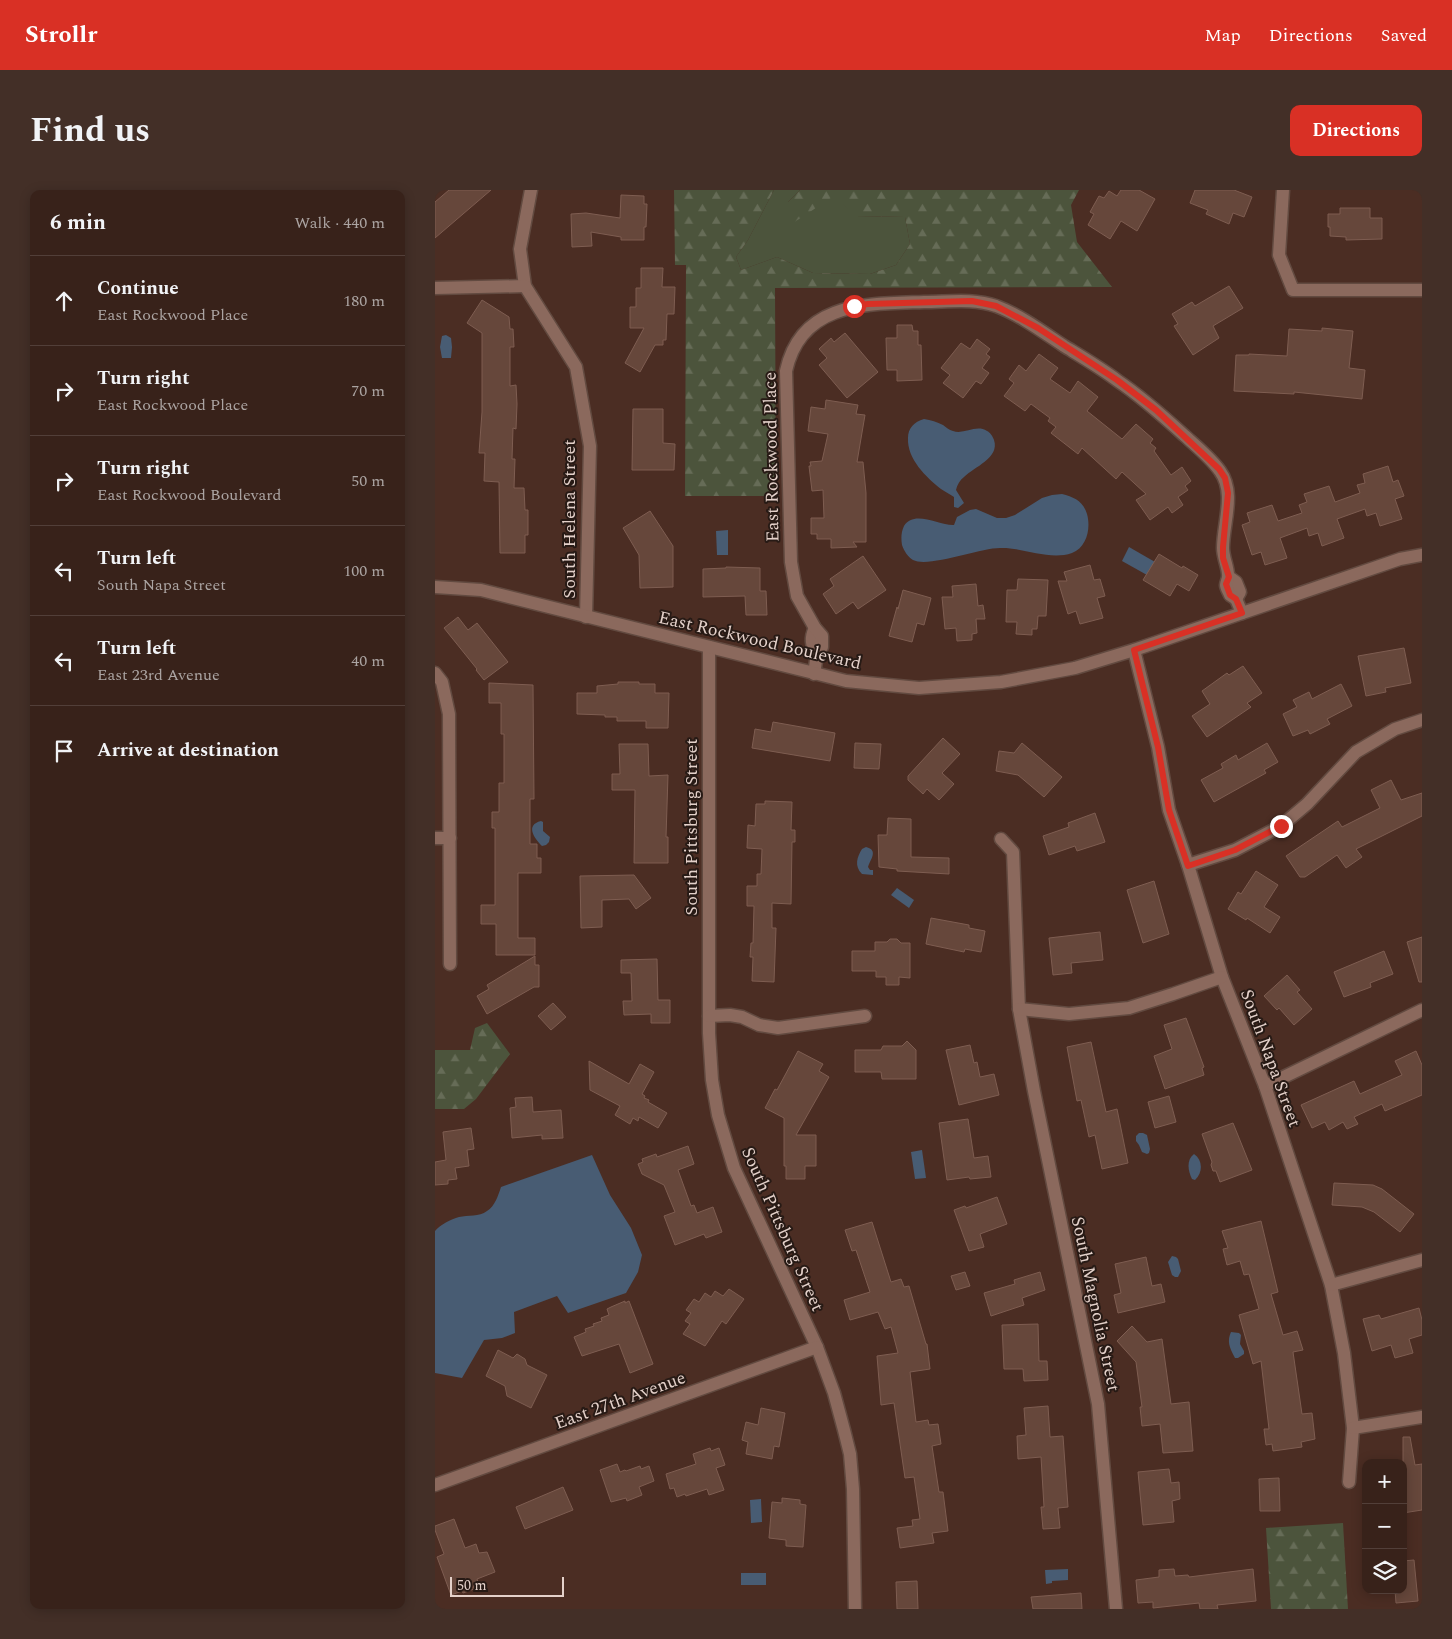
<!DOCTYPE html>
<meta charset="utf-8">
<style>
body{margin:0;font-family:Spectral,serif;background:#432f27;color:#f1f3f6}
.controls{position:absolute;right:15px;bottom:15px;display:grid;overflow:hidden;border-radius:10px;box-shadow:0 2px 12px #0003}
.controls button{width:45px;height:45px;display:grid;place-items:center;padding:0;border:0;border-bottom:1px solid #523f39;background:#38221a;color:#f1f3f6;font:25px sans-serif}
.scale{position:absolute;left:15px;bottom:12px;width:114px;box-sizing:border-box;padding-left:5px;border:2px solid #e4d1ca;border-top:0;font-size:14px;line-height:18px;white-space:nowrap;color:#e4d1ca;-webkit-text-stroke:4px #271a15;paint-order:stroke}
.stop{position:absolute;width:15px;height:15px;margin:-11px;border:4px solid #d93025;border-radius:50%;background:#fff}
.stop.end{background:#d93025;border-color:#fff;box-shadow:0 1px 5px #0008}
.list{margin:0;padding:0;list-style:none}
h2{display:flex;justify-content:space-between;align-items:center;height:65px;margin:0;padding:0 20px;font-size:21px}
h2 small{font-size:16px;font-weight:400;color:#aba4a2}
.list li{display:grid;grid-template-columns:32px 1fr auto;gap:15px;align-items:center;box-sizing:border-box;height:90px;padding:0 20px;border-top:1px solid #523f39}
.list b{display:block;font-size:19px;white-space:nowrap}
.list p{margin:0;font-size:16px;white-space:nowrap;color:#aba4a2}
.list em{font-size:16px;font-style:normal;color:#aba4a2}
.icon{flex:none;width:28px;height:28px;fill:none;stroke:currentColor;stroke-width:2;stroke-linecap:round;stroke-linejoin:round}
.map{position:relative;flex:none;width:987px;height:1419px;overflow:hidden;border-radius:10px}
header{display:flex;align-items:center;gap:30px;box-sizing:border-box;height:70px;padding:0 25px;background:#d93025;color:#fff}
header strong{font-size:24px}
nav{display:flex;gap:28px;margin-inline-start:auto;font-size:18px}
.intro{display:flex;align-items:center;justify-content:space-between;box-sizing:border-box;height:120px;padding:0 30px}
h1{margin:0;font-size:35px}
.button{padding:12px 22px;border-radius:10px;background:#d93025;color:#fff;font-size:18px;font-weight:700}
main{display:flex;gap:30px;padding:0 30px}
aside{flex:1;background:#38221a;border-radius:10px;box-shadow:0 2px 12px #0003}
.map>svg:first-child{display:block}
.grass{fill:#4c543c}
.forest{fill:url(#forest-firs)}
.water{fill:#485c73}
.building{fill:#66473b;stroke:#7e5d51}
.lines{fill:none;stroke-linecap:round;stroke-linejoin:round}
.street-casing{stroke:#624a40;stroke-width:15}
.secondary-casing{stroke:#624a40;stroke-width:15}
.street{stroke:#8b695d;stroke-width:12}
.secondary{stroke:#8b695d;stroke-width:12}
.route{stroke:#d93025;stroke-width:6}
.labels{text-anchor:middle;stroke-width:4;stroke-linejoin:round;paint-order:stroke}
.street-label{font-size:18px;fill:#e4d1ca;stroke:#271a15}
</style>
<header>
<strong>Strollr</strong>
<nav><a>Map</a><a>Directions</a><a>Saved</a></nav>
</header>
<div class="intro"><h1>Find us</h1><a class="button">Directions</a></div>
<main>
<aside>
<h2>6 min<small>Walk · 440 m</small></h2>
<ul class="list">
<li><svg class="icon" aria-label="ahead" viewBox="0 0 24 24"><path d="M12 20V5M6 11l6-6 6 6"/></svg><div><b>Continue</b><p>East Rockwood Place</p></div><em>180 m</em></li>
<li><svg class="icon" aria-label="right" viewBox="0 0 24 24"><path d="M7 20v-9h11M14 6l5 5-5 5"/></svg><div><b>Turn right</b><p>East Rockwood Place</p></div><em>70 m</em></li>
<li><svg class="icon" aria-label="right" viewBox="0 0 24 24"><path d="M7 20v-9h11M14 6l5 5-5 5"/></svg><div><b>Turn right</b><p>East Rockwood Boulevard</p></div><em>50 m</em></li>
<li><svg class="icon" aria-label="left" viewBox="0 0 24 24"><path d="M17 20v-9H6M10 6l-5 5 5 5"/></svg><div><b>Turn left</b><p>South Napa Street</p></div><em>100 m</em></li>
<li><svg class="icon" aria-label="left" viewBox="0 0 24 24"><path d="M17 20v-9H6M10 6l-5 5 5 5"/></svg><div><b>Turn left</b><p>East 23rd Avenue</p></div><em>40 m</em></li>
<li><svg class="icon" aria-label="arrive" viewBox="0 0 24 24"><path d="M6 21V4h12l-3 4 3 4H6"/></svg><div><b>Arrive at destination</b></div></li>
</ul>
</aside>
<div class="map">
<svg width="987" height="1419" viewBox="0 0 987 1419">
<defs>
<pattern id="forest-firs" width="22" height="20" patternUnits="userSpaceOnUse" patternTransform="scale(1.25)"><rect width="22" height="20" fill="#4c543c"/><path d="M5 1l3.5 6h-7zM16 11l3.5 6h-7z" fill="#666c57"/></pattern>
</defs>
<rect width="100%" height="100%" fill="#4b2d23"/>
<polygon class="grass" points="339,0 365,0 353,12 399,5 421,26 470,27 475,54 461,75 435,84 378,83 342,67 306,80 301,67 313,50"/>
<g class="forest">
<polygon points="239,0 339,0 313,50 301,67 306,80 342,67 378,83 435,84 461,75 475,54 470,27 420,26 399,6 358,33 353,12 365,0 644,0 636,15 642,52 677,97 340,98 341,306 250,306 251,75 240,75"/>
<polygon points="52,833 75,864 41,909 29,919 0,919 0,860 35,860 40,838"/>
<polygon points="908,1333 913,1419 836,1419 831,1338"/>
</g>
<g class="water">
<polygon points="11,145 16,148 17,157 16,168 7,168 5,157 7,146"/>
<path d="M489,229C496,230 502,232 508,235C511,237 514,240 518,241C529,245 541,234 552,241C555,242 558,247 559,250C565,268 539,277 529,287C525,290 522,295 521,300L529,313L523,318L519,317V307C515,304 510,302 506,299C491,287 472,269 473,248C473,238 479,232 489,229Z"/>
<path d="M627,304C639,307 648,311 652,324C656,338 652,357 637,363C614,371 588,357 565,358C544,358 494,378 478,370C473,367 469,361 467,355C466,349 466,342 469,336C479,319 505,336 519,335L522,327L535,320L541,319L562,328H571L580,325L607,308L617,305Z"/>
<polygon points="293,340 293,365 282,365 281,341"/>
<polygon points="694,357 720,372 712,385 687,371"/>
<path d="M106,631L108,632V641L115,647L114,652L111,655L107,656C99,648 90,635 106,631Z"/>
<path d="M431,657C444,660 435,670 433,677L435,680H438V685L427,684C419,676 422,667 427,659Z"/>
<polygon points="462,698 479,710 474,718 456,705"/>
<polygon points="704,943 708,943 712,945 715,959 714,963 712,964 707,962 704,955 701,951 701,946"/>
<polygon points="487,960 491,988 480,989 476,962"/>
<path d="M759,964C768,970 768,983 760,990L757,989C753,981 751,970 759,964Z"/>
<path d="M157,965L175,1005L196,1038L207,1065L203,1082L191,1103L133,1123L122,1106L79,1122L80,1143L67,1148L49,1150L27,1188L0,1183V1041C5,1035 16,1029 24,1027C33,1025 44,1027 52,1021C60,1016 63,1006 66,997Z"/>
<polygon points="737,1066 741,1067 743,1069 746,1081 743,1087 740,1087 737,1085 733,1072"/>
<path d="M796,1142L804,1143L806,1145L805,1154L809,1161V1164L803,1168H800C794,1157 792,1151 796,1142Z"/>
<polygon points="326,1309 327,1332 316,1333 315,1310"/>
<polygon points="633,1379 633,1390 617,1391 617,1393 611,1394 610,1380"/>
<rect x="306" y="1383" width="25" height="12"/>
</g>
<g class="building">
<polygon points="14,0 56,0 0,48 0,12"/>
<polygon points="686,0 704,0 720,9 702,41 686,31 675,49 653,35 659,24 655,22 664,6 669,8 674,1 682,6"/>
<polygon points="760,0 799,0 817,7 809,27 798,23 794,34 771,24 773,20 755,13"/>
<polygon points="186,5 209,6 209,14 212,14 211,37 209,37 209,50 186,50 186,47 156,42 157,56 137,57 136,24 151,23 185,28"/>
<polygon points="905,18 935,18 935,28 947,28 947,49 911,50 911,47 895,46 895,37 893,37 893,24 905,24"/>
<polygon points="206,78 228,78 227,97 240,97 239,124 232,124 231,150 228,150 228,155 220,155 205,182 190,173 209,138 195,138 195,117 201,117 201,98 206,98"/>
<polygon points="794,96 808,118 778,136 784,148 758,165 739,136 743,134 737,124 757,112 760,116"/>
<polygon points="47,110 74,127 75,139 78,139 79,157 75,157 75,196 81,195 82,214 81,239 78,238 77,269 80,269 79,298 89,298 90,320 93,320 93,345 90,345 90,363 65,363 64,292 49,291 50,263 44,263 47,222 47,143 32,133"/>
<polygon points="462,135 477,135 478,141 483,141 483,155 486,155 487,190 462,191 462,180 452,180 451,148 462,148"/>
<polygon points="887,138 918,141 914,178 930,180 927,209 859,202 859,204 799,201 801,165 814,165 814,164 852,166 854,139 887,141"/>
<polygon points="410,143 443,182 412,208 384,175 392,168 384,159 396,148 399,152"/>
<polygon points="542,149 555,159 551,164 555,167 547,178 554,183 546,194 541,191 528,208 508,193 515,185 506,178 526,153 535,159"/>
<polygon points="604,164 623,178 615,189 635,203 643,191 663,207 652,221 687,249 701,234 718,249 715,253 721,258 719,261 736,285 747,277 756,291 750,296 753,300 743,307 748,315 737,323 733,317 715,330 701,310 711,304 687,282 681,289 647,258 643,264 616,243 621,237 613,231 615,228 596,214 590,221 569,206 579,193 574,189 584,175 591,181"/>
<polygon points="391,210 423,215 421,224 430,225 422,272 428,272 431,303 431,352 418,352 422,357 396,358 396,349 382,349 382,344 376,344 376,328 389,328 388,300 377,301 374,276 376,276 375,272 387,271 393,244 373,241 376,217 390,219"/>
<polygon points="198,219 228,219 228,253 240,254 239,280 197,280"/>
<polygon points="953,276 958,292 963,290 969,306 960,309 967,329 945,336 941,323 932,326 930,319 902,329 909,348 887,356 883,343 874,346 872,338 845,348 852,368 830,375 826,362 817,365 807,335 815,332 812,323 837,315 843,331 867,323 864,315 872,312 869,304 894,296 900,312 925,303 922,295 930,293 928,284"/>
<polygon points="215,321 238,356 238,397 205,398 204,365 188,338"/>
<polygon points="724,364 747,378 748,376 763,385 754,401 742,394 735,406 708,390"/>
<polygon points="428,366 451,400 423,419 418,412 401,424 388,404 399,396 395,389"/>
<polygon points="655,375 659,390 665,389 670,406 662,408 668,428 645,434 641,421 633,424 623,391 632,391 629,382"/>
<polygon points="291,377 325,378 325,401 331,401 332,425 311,425 310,406 268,407 268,379 291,378"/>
<polygon points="583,389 613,390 611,426 603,426 602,439 597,439 597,445 581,444 582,432 571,432 572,400 582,400"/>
<polygon points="541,394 543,416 548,415 550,429 541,429 542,443 537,444 537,450 522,451 521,438 510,439 507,407 518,407 517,396"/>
<polygon points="468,400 496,408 489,435 482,433 477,452 454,446 462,417 463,419"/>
<polygon points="23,427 33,440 42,433 73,472 49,490 41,480 42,479 9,438"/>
<polygon points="969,458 976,493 950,498 951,502 931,506 923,466"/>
<polygon points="808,476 827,503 812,513 816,517 772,547 757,526 775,514 767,501 792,483 794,485"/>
<polygon points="183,492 204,492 204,494 220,494 220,503 234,503 233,538 211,538 211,531 182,531 182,527 170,527 170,525 142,524 142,503 162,503 162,496 183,494"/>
<polygon points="54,493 98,495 99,609 95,609 95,654 102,654 102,668 106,668 106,683 83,683 83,748 100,748 100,765 61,765 61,734 46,734 46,715 60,715 60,638 57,638 57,622 64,622 64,593 69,593 69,544 66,544 66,513 54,513"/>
<polygon points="906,494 917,516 892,529 895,534 875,544 873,540 858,546 848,524 862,517 858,510 874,502 877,509"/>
<polygon points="338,532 400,543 395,571 317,558 320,539 336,542"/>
<polygon points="508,548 525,564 507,583 519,594 504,610 492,599 488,604 473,590 473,586"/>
<polygon points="420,553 446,554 444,579 419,578"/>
<polygon points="587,553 627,587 609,607 583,585 561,581 564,561 579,563"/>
<polygon points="832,553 843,572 829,580 831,583 779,612 766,590 788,578 786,574 801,565 803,570"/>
<polygon points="184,554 213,554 214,586 233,585 231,647 233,647 233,673 199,673 200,600 177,600 177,584 185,584"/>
<polygon points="956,590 966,610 987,603 987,626 921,659 927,667 911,678 902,665 870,687 865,687 851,666 903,631 907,637 945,618 936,600"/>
<polygon points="330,611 357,612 356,640 360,640 360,652 357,652 356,714 337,713 337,738 341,738 339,792 317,791 318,767 315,767 316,753 318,753 319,716 312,716 312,696 322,696 322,684 326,684 327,659 312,658 313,635 320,636 321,614 330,614"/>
<polygon points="660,623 670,652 642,661 640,656 614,665 608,646 634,637 633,633"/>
<polygon points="453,628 476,629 476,667 514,668 514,684 462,681 462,679 444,677 443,645 452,645"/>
<polygon points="821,681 843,695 829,717 845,727 835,743 812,728 811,730 793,719 803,702 806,704"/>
<polygon points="199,685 216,708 201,719 194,709 167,710 167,737 146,738 145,686"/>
<polygon points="719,691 734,744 708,753 692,700"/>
<polygon points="496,728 534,735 534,738 550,741 546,762 530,759 529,762 491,754"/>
<polygon points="665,742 668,770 636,773 637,783 618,785 614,748"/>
<polygon points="987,747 987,792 984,792 972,752"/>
<polygon points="455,749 462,749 466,753 475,753 475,788 464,787 464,795 451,795 451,787 441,787 441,781 417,781 417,761 440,761 440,752 452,752"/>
<polygon points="949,761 958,784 935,793 936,797 909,807 899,782"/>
<polygon points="100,766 100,775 104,775 104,797 99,797 52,824 42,806 54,799 52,795"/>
<polygon points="222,769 223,810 235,810 235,833 216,833 216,824 189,825 188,811 197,811 196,783 186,783 186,770"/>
<polygon points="852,785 865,800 862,802 877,819 859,835 844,818 842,820 829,806"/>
<polygon points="118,813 131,827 116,840 103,826"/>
<polygon points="751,828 769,877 767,878 769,885 730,899 719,866 737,859 729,835"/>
<polygon points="472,851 481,860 481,889 447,889 446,882 420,882 420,860 446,860 448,856 467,856"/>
<polygon points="656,852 671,922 682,919 693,973 667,979 660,945 654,947 646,910 642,911 632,857"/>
<polygon points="535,855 539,873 542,872 545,887 559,884 564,905 524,915 511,860"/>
<polygon points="363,861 388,874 384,881 394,887 361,945 381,945 381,976 370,976 370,989 351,989 351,976 349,976 349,928 330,918 340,899 342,900"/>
<polygon points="981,861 987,875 987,905 950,921 947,914 919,927 923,934 912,939 908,932 894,940 890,932 877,938 866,915 919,891 925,904 967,885 960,871"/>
<polygon points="154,871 194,894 205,874 219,882 207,904 210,906 209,908 214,910 213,912 232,923 223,938 204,927 203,931 198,928 195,934 180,925 185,916 155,900"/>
<polygon points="734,906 741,932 720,938 713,912"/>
<polygon points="97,907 98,922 126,920 128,948 107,949 107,945 77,948 75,918 81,917 80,908"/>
<polygon points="533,929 539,968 553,966 556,987 535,989 534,987 512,990 504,933"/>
<polygon points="798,933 817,980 785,992 781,981 778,981 776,975 777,972 767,944"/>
<polygon points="36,938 39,959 32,960 34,976 20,978 22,989 13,990 13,994 0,995 0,972 11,970 8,942"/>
<polygon points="253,956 259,974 243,980 256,1016 259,1015 262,1023 278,1017 287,1042 271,1048 269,1044 240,1055 229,1026 240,1022 229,995 207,984 203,974 208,972 207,969 221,964 222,967"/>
<polygon points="899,993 938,995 947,999 979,1024 965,1042 939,1022 927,1017 897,1015"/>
<polygon points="562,1007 572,1034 545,1044 549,1057 534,1061 519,1020 530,1016 531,1018"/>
<polygon points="826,1031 843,1102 836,1104 848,1145 862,1141 868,1160 858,1162 867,1224 877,1223 880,1249 866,1252 867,1257 838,1261 837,1254 831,1255 829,1239 834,1239 826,1171 818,1174 804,1125 824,1119 814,1084 809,1085 805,1071 792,1075 788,1059 793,1058 787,1041"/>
<polygon points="437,1032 456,1092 466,1089 469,1097 474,1096 491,1154 492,1154 495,1179 475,1182 481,1232 493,1230 494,1235 503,1234 506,1254 497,1256 504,1302 508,1302 513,1341 497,1343 499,1353 465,1358 462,1338 478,1336 477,1330 485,1329 479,1287 470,1288 459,1213 446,1215 442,1166 463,1163 456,1137 450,1139 443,1122 415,1130 409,1110 435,1102 421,1060 417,1061 410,1040"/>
<polygon points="711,1067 717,1096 726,1094 730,1112 683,1123 679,1105 686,1103 680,1074"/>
<polygon points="530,1082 535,1096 521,1100 516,1086"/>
<polygon points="605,1082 610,1100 587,1108 589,1115 556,1126 549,1103 580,1094 579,1090"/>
<polygon points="294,1099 309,1109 291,1134 287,1131 270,1156 248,1144 255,1134 250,1131 256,1123 251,1120 259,1109 264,1112 270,1103 276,1107 280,1101 288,1106"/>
<polygon points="190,1111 190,1113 194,1111 218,1174 195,1183 184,1154 147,1166 139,1147 151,1142 150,1139 159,1136 158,1134 167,1131 166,1128 174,1125 172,1119 176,1117"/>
<polygon points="984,1118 987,1130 987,1145 974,1149 978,1163 960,1168 956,1155 937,1161 928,1129 944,1125 946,1129"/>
<polygon points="603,1134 604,1171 612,1171 613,1190 589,1191 588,1179 569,1179 567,1135"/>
<polygon points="697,1136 712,1152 727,1149 736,1214 754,1212 758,1261 728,1263 725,1234 707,1236 705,1217 707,1217 701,1172 682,1151"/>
<polygon points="63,1160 78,1168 82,1164 90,1169 92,1175 112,1185 96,1218 72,1206 70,1196 51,1186"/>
<polygon points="613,1216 615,1247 628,1246 633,1317 623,1318 625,1338 608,1339 606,1317 609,1317 606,1267 583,1269 582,1246 591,1245 589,1218"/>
<polygon points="326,1218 350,1223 344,1257 339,1256 337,1269 311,1264 313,1252 307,1250 311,1232 323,1235"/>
<polygon points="968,1247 975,1247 980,1275 987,1274 987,1320 968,1323"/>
<polygon points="275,1258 276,1261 284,1258 290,1275 281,1278 289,1300 274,1305 272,1299 251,1306 250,1304 242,1307 239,1298 235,1299 231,1284 261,1274 258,1264"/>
<polygon points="182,1274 185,1282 190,1280 191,1281 205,1276 206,1279 214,1276 219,1291 204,1297 207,1305 192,1311 191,1308 176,1312 165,1280"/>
<polygon points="734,1279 736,1293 744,1292 745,1309 737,1311 739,1332 708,1335 703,1282"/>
<polygon points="844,1288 845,1321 825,1321 824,1289"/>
<polygon points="128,1297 138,1320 90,1339 81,1317"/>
<polygon points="347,1308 365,1310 365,1314 371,1315 368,1357 351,1356 351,1350 334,1348 337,1312 347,1313"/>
<polygon points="19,1329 30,1358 41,1354 44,1363 52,1362 60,1382 42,1389 44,1395 38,1397 39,1399 28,1403 27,1401 16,1405 2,1367 9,1364 0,1340 0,1336"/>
<polygon points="979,1370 983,1411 961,1413 960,1400 968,1400 968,1371"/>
<polygon points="739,1379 740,1386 753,1385 754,1387 818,1379 821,1411 782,1415 783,1419 765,1419 764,1413 718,1418 718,1412 703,1413 701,1390 724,1387 724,1380"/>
<polygon points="482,1391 483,1419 462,1419 461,1392"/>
<polygon points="646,1403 647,1419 598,1419 596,1407"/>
</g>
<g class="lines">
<defs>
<g id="street">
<polyline points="96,0 85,59 90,96 141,177 155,256 151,427"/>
<polyline points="848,0 844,65 858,100 987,100"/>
<polyline points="0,98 90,96"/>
<polyline points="794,387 801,392 805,402 801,409"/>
<path d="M380,438C375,448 376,455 382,464"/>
<polyline points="274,457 274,843 277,890 283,925 299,978 382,1157 399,1203 409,1240 415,1264 418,1299 420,1419"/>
<polyline points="699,460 723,557 734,620 753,675 787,787 830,896 896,1095 909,1163 918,1238 914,1292"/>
<polyline points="0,483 7,492 14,524 15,774"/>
<path d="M379,484L382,464L387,457V446L380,438L362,406L356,372L351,181C366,111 433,114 489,112C513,112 538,108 561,116C585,125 608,142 629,156C647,167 666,178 683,191C707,207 729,227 750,246C762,257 776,268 785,281C801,303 788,333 788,358C788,368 794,379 793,387C793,389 791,393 791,395C791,398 794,402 795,405L801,409L807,423"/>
<polyline points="0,648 15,648"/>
<polyline points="566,649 578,662 584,819 599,901 663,1214 681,1419"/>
<polyline points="753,675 800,660 846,636 872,614 921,562 960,539 987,530"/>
<polyline points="584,819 634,824 694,818 738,804 787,787"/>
<polyline points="274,826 295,825 307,827 324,835 343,838 430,826"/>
<polyline points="830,896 987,820"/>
<polyline points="896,1095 987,1070"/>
<polyline points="918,1238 987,1227"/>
<polyline points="0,1295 382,1157"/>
</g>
<polyline id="secondary" points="0,397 46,400 411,491 484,498 566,492 640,478 699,460 965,369 987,365"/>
</defs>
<use href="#street" class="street-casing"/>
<use href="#secondary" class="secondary-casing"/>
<use href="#street" class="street"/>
<use href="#secondary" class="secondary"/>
</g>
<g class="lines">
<polyline class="route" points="419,116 433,114 537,111 561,116 603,138 682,190 721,220 784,279 790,288 793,303 788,357 788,368 794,387 791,394 795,405 801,409 807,423 699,460 723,557 734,620 753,676 800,660 846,636"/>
</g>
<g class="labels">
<g class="street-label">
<text transform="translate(336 267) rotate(-91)" y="6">East Rockwood Place</text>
<text transform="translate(134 329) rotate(-90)" y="6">South Helena Street</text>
<text transform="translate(325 450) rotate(13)" y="6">East Rockwood Boulevard</text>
<text transform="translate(256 637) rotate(-90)" y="6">South Pittsburg Street</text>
<text transform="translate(836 868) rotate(70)" y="6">South Napa Street</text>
<text transform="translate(348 1039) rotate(66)" y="6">South Pittsburg Street</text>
<text transform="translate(661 1114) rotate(78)" y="6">South Magnolia Street</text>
<text transform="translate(185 1210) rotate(-20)" y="6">East 27th Avenue</text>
</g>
</g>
</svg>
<div class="controls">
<button>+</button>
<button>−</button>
<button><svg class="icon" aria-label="layers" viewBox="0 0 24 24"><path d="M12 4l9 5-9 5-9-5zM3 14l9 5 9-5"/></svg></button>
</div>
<div class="scale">50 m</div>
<div class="stop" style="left:419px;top:116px"></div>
<div class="stop end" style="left:846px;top:636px"></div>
</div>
</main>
